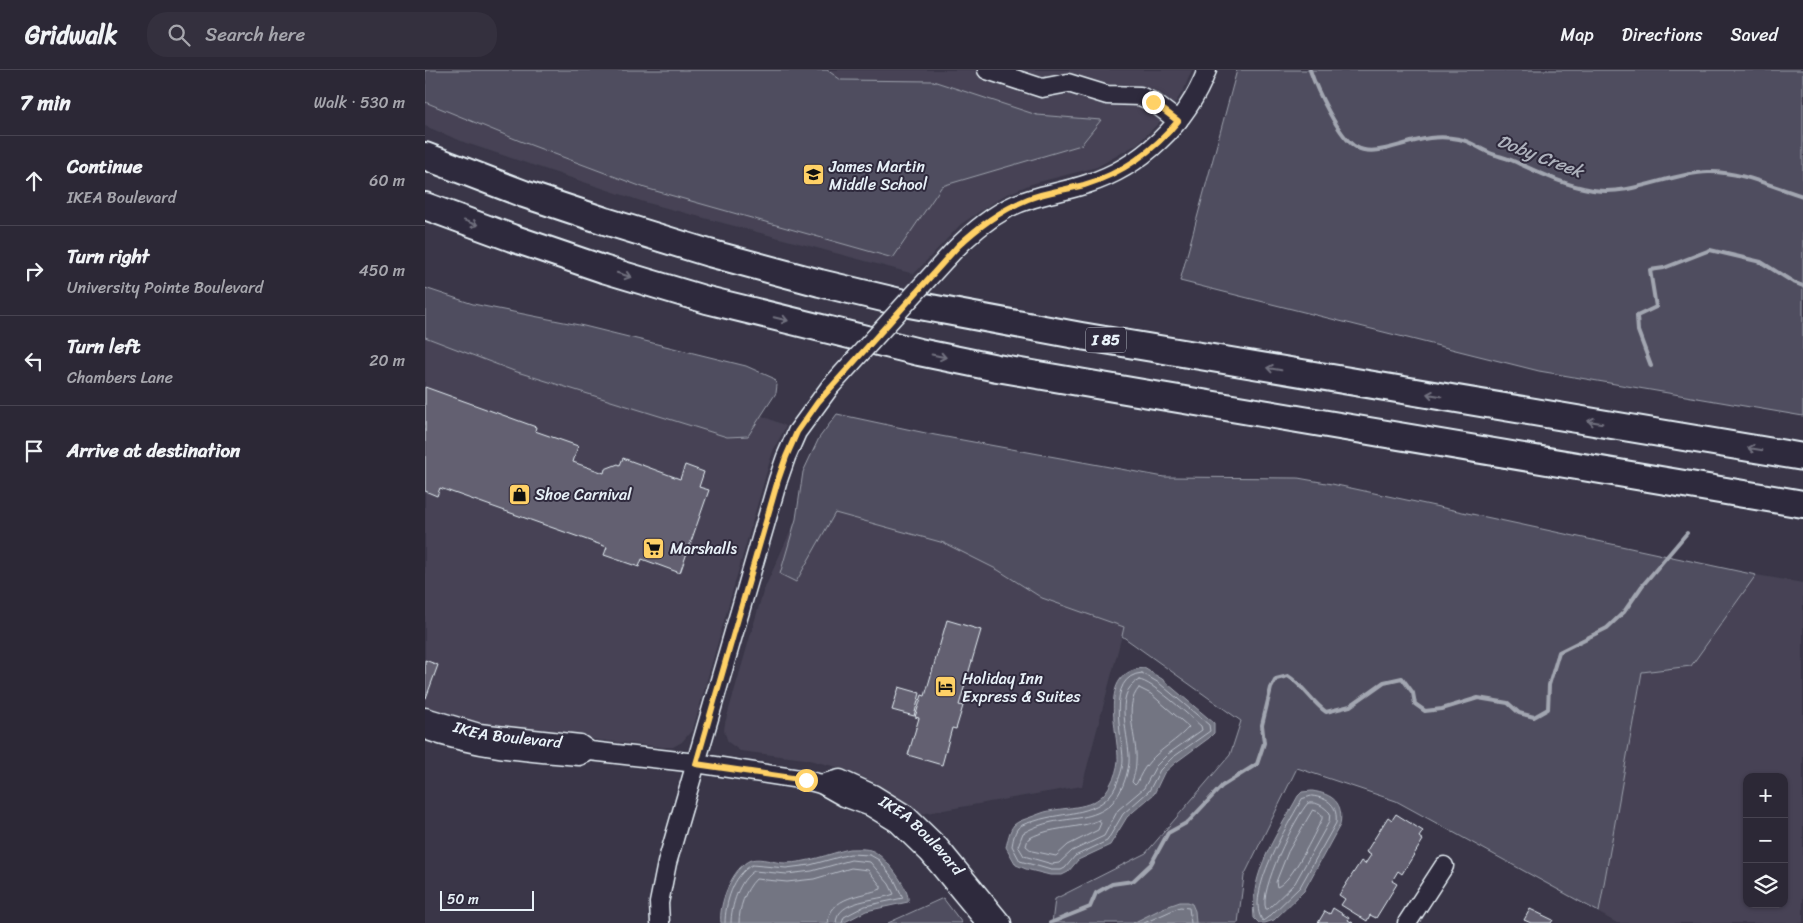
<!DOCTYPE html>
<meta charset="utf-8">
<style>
body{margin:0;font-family:Sriracha,sans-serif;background:#34303e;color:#f1f3f6}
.controls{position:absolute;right:15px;bottom:15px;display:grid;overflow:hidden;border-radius:10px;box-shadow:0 1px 4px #0004}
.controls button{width:45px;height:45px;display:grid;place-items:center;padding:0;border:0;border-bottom:1px solid #484451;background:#2c2836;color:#f1f3f6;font:25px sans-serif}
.scale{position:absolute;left:15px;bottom:12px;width:94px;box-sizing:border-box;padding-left:5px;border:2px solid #e8f1f8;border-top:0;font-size:14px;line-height:18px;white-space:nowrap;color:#e8f1f8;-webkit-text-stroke:4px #2f2a3d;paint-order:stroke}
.stop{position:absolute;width:15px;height:15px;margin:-11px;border:4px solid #ffd166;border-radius:50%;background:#fff}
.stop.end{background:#ffd166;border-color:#fff;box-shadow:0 1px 5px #0008}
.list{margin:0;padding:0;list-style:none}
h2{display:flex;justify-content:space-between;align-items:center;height:65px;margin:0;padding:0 20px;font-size:21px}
h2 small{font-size:16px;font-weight:400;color:#a6a6ad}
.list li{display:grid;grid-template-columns:32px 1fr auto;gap:15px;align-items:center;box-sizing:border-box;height:90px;padding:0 20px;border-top:1px solid #484451}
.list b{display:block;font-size:19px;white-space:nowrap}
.list p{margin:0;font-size:16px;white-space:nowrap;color:#a6a6ad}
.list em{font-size:16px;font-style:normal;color:#a6a6ad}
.icon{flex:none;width:28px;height:28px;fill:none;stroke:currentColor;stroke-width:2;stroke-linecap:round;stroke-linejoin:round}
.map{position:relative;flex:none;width:1378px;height:853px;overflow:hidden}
header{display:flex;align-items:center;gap:30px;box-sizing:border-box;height:70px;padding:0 25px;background:#2c2836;border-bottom:1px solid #484451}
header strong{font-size:24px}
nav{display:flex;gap:28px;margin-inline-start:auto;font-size:18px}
.search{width:350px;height:45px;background:#34303e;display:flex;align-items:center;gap:12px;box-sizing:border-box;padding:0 18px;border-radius:20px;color:#a6a6ad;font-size:19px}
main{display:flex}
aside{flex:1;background:#2c2836}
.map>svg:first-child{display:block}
.built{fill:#464354;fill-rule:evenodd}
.green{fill:#504e5f;stroke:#9ca0ac}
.water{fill:#737482;stroke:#a2a6b1}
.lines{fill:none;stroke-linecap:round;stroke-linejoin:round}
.shore{stroke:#b9bfc9;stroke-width:1}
.stream{stroke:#a2a6b1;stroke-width:4}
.building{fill:#636171;stroke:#e8f1f8}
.minor-casing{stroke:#e8f1f8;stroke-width:21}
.highway-casing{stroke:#e8f1f8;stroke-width:30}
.minor{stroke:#2f2a3d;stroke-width:18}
.highway{stroke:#2f2a3d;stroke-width:26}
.minor-bridge-casing{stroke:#e8f1f8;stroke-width:21;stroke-linecap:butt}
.minor-bridge{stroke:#2f2a3d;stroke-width:18}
.oneway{stroke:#70707e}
.route{stroke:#ffd166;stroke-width:6}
.labels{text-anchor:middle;stroke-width:4;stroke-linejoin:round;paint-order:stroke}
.shield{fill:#2f2a3d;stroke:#b0b5c0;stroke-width:1}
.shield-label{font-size:15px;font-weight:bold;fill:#e8f1f8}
.poi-label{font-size:16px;fill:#e8f1f8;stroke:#2f2a3d;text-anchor:start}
.street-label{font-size:16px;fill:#e8f1f8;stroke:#2f2a3d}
.water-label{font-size:18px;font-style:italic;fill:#aeb2bd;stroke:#2f2a3d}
</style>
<header>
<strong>Gridwalk</strong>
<div class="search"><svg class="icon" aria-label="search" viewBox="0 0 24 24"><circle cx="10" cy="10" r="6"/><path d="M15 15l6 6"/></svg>Search here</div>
<nav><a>Map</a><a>Directions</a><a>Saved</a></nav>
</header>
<main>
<aside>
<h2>7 min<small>Walk · 530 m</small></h2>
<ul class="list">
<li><svg class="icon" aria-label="ahead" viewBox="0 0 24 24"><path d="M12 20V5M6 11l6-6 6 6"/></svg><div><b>Continue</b><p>IKEA Boulevard</p></div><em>60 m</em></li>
<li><svg class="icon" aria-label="right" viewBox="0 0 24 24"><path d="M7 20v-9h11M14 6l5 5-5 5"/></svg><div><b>Turn right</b><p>University Pointe Boulevard</p></div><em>450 m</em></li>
<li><svg class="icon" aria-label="left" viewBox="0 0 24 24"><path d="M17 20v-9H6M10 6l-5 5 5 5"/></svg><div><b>Turn left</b><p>Chambers Lane</p></div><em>20 m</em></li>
<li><svg class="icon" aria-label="arrive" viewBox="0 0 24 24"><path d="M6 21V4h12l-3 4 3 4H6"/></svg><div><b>Arrive at destination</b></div></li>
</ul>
</aside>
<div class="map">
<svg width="1378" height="853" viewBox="0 0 1378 853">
<rect width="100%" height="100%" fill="#3a3648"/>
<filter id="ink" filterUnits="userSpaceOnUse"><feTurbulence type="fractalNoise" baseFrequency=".02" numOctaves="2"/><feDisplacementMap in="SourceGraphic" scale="10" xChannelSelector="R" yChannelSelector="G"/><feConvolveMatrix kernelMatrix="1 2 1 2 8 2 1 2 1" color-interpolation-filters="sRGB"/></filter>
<g filter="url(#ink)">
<g class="built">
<polygon points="0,0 767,0 758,21 742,45 712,74 672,97 606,114 578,126 536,154 489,204 219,132 41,73 0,56"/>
<polygon points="0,225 297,329 361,356 348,381 344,394 268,659 257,672 248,677 237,677 65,658 0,640"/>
<polygon points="412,344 510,365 739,407 657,716 496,744 450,713 416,698 380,689 315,681 303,672 299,661 300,653 338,522 371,449 378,402 394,368"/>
<path d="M907,414L1331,505L1378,513V853H1192L971,731ZM1322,707H1359V834H1322Z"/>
</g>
<g class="green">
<polygon points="0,0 402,0 416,10 508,11 612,45 676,50 656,75 517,116 468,188 220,118 95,71 0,32"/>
<polygon points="812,0 1378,0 1378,346 1114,301 755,211"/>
<polygon points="0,218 48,234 159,256 321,296 348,308 352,315 351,323 323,366 302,367 89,301 0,267"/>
<polygon points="412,344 510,365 739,407 873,408 907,414 1331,505 1266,596 1217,602 1174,842 971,731 872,698 819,806 813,853 627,853 630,829 721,783 805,685 816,651 697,566 699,557 617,528 573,500 519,473 410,443 371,512 355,504 371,449 378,402 394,368"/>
<polygon points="518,828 537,853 463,853"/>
</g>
<g class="water">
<path d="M719,598L737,609L789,653V663L784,668L750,693L739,703L729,724L702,747L685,775L653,790L643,802L637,805H625L601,799L591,795L581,777C583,770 584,761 589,755C593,751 601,749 606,747C612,745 618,742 624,741C648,736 674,740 686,713C690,706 692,699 693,691C694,662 671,602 719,598Z"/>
<path d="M887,721C908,724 919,733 915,755L879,821L849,850L840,853H834L829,848C824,803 853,763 873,726L877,722Z"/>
<path d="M424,779C432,779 441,778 448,781C460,786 486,820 483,832L441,841L418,853H296C293,835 308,796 326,790C336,787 350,793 360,793C383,793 403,784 424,779Z"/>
<polygon points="755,832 763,832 767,834 770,841 771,853 708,853 738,838"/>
</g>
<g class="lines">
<g class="shore">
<path d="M717,603L734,613L784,655L785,661L747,688L735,700L724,721L698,744L682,771L650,786L640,798L636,800H626L595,791L587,776C588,771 589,763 593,758C597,754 605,752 610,751C639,741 676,747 691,716C694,708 698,699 698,690C698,667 679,606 717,603Z"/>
<path d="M714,610C727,611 764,646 776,656L777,660L743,684L731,696L719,718L693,740L679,766L647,781L634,793L627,794L599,786L593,776L598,763C607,758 617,754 627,752C647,748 669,749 685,735C696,725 702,707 704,693C706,669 686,623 714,610Z"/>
<path d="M714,618L726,624L764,657C745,678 724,682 712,713L710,715L707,712C709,706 711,699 711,692C713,669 697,637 714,618Z"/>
<path d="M887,726C904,728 913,736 911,753L875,817L846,845L838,851C818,826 864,753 877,729Z"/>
<path d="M883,733C893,732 898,736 905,743L904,752L870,813L843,839H841C833,822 870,747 883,733Z"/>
<path d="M888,740L894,742L897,746V749C889,764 867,812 852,817L851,812L863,782Z"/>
<path d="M674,750L676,753L673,760L643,775L631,786L607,781L601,776L603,769C620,759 639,759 658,755C664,754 669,752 674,750Z"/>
<path d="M300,853C300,834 308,805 327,795L361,798L385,795L425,784L445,785L454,790L470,811L478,828L440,836L419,847L417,853"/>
<path d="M306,853C306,836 314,810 329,801L362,804L387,801L426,790L445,792L464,814L469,824C453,831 412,829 411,853"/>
<path d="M314,853C314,838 320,820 331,809L362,812L389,809L426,798L443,800L456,816V819C438,826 404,826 403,853"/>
<polyline points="719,853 755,837 764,838 766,853"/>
</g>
<g class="stream">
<path d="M885,0C891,18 914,68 931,77C939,82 951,81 960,79C986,73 1006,63 1034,69C1045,71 1055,79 1065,83C1072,86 1079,87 1086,90C1113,102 1138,115 1168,120C1207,126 1245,103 1283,102C1315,101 1348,117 1378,126"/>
<polyline points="1226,296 1213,261 1212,246 1231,237 1225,200 1239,198 1285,180 1336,192 1368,212 1378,216"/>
<path d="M625,853L665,837L671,823L687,814L708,811L726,794L743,763L763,752L797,716L832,694L839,673L837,655L846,618L851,609L863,606C878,615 886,631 901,642L925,636L959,612L977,608L988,623L990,634L1000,641L1017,639L1053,628L1083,633L1094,643L1109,647L1123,639L1124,615L1134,582L1182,558L1199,542L1217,516L1262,463"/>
</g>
</g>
<g class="building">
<polygon points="0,317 111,357 110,361 153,376 148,392 179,403 180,399 193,394 195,395 198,388 255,409 260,395 279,402 274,417 284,420 255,503 217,489 214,497 179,485 182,477 15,418 12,426 0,421"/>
<polygon points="522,550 556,560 534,635 538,636 531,659 527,658 517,695 483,685 494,648 490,647 497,625 500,626"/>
<polygon points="0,590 13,595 1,628 0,628"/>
<polygon points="474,617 495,623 489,646 467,640"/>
<polygon points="971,744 998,761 994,767 998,770 977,804 973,801 967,811 972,814 951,848 945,845 942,851 916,835 920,829 914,825 936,791 940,794 946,785 941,782 963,747 967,750"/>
<polygon points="908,838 924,848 923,850 928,853 893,853 900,841 905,844"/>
<polygon points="1105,839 1128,850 1126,853 1106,853 1099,850"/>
</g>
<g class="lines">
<defs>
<g id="minor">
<polyline points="562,0 617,18 643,13 682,25 715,26 728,32 753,51"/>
<path d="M521,189C539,169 559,151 583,138C608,125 635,123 662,114C716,97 762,53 782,0"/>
<path id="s1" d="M0,647L54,663L155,674L165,681L271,693L381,710L396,714L419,727L446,737L472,753L504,784L561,853"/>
<path d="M0,660C50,678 101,682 154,686L161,683"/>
<path id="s2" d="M396,714L415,709L448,724L482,745L514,776L577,853"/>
<polyline points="235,853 234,833 242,793 353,410 361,387 372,362 405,317"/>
<polyline points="982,853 1019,796"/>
</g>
<g id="highway">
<polyline points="0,86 99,124 180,151 284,183 395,213 479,233 656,266 1378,387"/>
<polyline points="0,136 87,168 178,199 282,230 494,282 572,298 712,322 1378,434"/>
</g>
</defs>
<use href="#minor" class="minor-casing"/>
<use href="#highway" class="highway-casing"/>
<use href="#minor" class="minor"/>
<use href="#highway" class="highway"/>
<defs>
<polyline id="minor-bridge" points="405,317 521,189"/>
</defs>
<use href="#minor-bridge" class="minor-bridge-casing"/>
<use href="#minor-bridge" class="minor-bridge"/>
</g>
<defs><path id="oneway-shaft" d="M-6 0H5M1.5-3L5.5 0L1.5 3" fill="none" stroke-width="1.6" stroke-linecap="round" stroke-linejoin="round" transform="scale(1.25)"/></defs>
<g class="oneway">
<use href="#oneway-shaft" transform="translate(46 153) rotate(20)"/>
<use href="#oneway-shaft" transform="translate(199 205) rotate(17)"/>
<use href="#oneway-shaft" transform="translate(356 249) rotate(14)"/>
<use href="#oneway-shaft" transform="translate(514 286) rotate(12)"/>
<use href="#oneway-shaft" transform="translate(849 299) rotate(-170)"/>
<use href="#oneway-shaft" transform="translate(1009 325) rotate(-170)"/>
<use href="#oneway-shaft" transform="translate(1170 352) rotate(-170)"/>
<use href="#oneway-shaft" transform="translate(1330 379) rotate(-170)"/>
</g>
</g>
<g class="lines" filter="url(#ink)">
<path class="route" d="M381,710L271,694L353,410L361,387L372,362L393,332L533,176C554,156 576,140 603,129C621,122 640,120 659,115C696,104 729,81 753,51L728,32"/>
</g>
<defs>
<symbol id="school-square" viewBox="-11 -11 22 22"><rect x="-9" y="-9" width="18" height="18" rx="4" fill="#ffd166" stroke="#2f2a3d"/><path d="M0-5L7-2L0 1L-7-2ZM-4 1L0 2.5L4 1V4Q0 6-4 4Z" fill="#111"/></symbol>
<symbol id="shop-square" viewBox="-11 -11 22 22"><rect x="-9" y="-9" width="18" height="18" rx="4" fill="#ffd166" stroke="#2f2a3d"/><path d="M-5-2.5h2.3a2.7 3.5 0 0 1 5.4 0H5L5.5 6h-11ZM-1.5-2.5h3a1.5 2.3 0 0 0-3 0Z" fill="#111"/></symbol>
<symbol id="supermarket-square" viewBox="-11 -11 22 22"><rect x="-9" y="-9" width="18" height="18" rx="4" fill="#ffd166" stroke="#2f2a3d"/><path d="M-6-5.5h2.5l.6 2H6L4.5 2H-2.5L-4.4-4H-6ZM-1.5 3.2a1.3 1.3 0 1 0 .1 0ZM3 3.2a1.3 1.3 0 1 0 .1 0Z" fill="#111"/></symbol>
<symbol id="hotel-square" viewBox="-11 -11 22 22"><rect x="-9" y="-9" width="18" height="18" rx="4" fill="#ffd166" stroke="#2f2a3d"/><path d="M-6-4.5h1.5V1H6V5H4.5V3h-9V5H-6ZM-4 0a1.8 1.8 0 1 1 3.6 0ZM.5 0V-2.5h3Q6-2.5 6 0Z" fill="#111"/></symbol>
</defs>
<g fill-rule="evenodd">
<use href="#school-square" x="376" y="92" width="25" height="25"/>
<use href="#shop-square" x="82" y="412" width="25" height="25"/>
<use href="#supermarket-square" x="216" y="466" width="25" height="25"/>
<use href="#hotel-square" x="508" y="604" width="25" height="25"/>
</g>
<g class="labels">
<rect class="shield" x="661" y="257.5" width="40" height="25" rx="4"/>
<g class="shield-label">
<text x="681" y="275">I 85</text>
</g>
<g class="poi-label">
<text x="404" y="102">James Martin<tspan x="404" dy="18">Middle School</tspan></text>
<text x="110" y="430">Shoe Carnival</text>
<text x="245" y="484">Marshalls</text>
<text x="537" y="614">Holiday Inn<tspan x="537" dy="18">Express &amp; Suites</tspan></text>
</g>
<g class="street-label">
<text dy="6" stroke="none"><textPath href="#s1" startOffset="85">IKEA Boulevard</textPath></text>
<text dy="6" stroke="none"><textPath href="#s2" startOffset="120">IKEA Boulevard</textPath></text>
</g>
<g class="water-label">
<text transform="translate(1115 86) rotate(21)" y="6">Doby Creek</text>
</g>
</g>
</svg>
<div class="controls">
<button>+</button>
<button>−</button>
<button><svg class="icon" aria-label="layers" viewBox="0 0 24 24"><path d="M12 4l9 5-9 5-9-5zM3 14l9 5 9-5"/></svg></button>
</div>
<div class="scale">50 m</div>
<div class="stop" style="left:381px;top:710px"></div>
<div class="stop end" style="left:728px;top:32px"></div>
</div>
</main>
